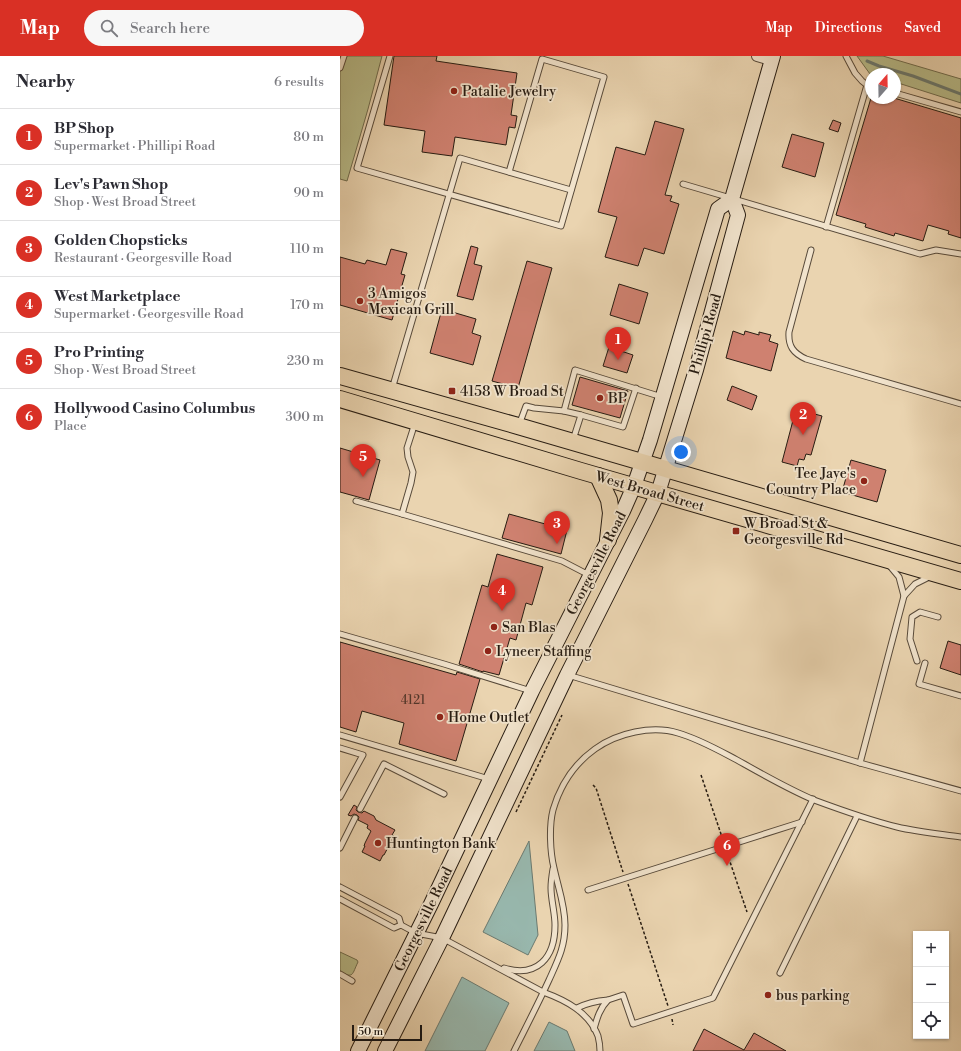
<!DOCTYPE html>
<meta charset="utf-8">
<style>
body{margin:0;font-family:"Libre Bodoni",serif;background:#f7f7f7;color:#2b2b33}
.controls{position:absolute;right:12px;bottom:12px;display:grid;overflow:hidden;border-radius:0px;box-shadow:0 1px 3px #0004}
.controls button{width:36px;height:36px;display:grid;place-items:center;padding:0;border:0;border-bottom:1px solid #e1e1e2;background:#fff;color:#2b2b33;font:20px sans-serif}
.compass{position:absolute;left:525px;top:12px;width:36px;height:36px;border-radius:50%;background:#fff;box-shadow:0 1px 3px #0004;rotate:20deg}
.scale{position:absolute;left:12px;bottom:10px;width:70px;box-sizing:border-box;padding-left:4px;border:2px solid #271c12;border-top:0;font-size:11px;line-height:14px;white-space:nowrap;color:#271c12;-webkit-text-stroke:3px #f1e3cc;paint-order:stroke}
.you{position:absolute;left:341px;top:396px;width:14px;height:14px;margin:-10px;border:3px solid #fff;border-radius:50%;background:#1a73e8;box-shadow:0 0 0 6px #1a73e833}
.badge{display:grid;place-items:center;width:26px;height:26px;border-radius:50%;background:#d93025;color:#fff;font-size:13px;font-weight:700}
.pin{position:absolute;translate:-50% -33px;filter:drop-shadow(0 1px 2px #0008)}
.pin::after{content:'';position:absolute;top:21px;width:14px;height:12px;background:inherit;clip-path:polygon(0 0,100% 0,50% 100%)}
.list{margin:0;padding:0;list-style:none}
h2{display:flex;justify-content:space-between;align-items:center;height:52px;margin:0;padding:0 16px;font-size:17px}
h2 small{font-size:13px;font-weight:400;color:#7c7c81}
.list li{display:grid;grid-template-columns:26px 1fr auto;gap:12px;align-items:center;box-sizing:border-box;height:56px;padding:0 16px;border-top:1px solid #e1e1e2}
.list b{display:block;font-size:15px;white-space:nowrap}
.list p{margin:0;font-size:13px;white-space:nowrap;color:#7c7c81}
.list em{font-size:13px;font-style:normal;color:#7c7c81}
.icon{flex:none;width:22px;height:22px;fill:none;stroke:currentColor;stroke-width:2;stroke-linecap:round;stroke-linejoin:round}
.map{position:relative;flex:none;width:621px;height:995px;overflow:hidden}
header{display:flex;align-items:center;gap:24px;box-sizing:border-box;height:56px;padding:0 20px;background:#d93025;color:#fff}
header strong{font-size:19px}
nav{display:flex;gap:22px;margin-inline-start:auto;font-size:14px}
.search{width:280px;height:36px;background:#f7f7f7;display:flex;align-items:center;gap:10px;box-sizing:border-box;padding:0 14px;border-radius:22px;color:#7c7c81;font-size:15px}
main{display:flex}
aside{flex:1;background:#fff}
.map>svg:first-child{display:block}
.green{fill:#b8bc8a;stroke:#706c4e}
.water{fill:#98b8ae;stroke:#6b7a70}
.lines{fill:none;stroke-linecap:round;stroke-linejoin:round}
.stream{stroke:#6b7a70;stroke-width:3}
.building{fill:#cf8170;stroke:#271c12}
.lane-casing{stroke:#584a3a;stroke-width:7}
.street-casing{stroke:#584a3a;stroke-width:12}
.secondary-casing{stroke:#271c12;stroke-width:16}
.primary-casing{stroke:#271c12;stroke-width:18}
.path{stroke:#271c12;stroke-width:1.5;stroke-dasharray:3 2;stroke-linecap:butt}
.lane{stroke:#f1e3cc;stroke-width:5}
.street{stroke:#f1e3cc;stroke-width:10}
.secondary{stroke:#f1e3cc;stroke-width:14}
.primary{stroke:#ead4b0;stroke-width:16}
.poi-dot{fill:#8f2418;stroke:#f1e3cc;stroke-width:1.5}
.labels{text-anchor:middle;stroke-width:3.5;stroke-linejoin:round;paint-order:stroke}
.number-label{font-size:12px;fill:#51352a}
.poi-label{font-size:14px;fill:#271c12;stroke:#f1e3cc;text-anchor:start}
.street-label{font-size:14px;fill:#271c12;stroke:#f1e3cc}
</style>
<header>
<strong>Map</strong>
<div class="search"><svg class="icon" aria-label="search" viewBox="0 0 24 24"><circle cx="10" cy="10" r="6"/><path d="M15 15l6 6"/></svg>Search here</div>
<nav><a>Map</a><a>Directions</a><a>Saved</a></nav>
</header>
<main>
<aside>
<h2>Nearby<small>6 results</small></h2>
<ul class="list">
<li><span class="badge">1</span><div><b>BP Shop</b><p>Supermarket · Phillipi Road</p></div><em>80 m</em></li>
<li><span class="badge">2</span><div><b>Lev's Pawn Shop</b><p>Shop · West Broad Street</p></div><em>90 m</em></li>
<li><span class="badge">3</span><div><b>Golden Chopsticks</b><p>Restaurant · Georgesville Road</p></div><em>110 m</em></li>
<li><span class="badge">4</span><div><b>West Marketplace</b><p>Supermarket · Georgesville Road</p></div><em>170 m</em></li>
<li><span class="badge">5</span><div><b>Pro Printing</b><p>Shop · West Broad Street</p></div><em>230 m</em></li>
<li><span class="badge">6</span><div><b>Hollywood Casino Columbus</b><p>Place</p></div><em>300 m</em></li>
</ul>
</aside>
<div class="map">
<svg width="621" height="995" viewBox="0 0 621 995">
<rect width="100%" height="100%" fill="#ead4b0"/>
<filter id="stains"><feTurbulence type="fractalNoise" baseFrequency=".005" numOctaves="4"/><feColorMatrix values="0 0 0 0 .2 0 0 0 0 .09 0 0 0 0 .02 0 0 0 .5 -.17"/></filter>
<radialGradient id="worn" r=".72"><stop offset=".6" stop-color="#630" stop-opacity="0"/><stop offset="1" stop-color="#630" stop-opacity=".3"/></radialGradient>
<g class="green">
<polygon points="0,0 42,0 28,53 7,125 0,123"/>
<polygon points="517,0 543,0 621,23 621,47 555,26 555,18 530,18"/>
<path d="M0,896L17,904L18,906C12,918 14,923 0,916Z"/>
</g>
<g class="water">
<polygon points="189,785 198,879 188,899 143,876"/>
<polygon points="122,921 169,947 145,995 85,995"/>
<polygon points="209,966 227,975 235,995 194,995"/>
</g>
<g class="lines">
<polyline class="stream" points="527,5 539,10 573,20 621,38"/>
</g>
<g class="building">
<polygon points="54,0 97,0 96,5 177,17 171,59 177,60 175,72 169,71 166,89 115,81 112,100 82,96 85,75 44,69"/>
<polygon points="531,42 554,42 621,62 621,182 608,178 609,175 588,169 583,185 555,177 554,180 525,171 526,168 496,159"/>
<polygon points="493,64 501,67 498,76 489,73"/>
<polygon points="315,65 344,73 325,139 332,140 330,145 339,148 324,198 304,192 298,210 265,201 277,161 258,156 276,91 305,99"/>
<polygon points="452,78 484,87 475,121 442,111"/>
<polygon points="131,190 138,192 134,208 142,210 133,244 117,240"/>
<polygon points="51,193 67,197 61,218 65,219 52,264 0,249 0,201 25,208 27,204 46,209"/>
<polygon points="187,205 212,212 178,332 152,325"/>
<polygon points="279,228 308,237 299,268 270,259"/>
<polygon points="102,253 136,263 132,277 141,280 133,309 90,297"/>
<polygon points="393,275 404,279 405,275 419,279 419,276 431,279 429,285 438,288 431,315 386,302"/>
<polygon points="269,291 293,299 287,317 263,310"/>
<polygon points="240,321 288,335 280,362 232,349"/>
<polygon points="392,330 417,340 412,354 387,344"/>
<polygon points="456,353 482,360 471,399 466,398 464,404 459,403 457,410 442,406"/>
<polygon points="0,392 40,404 29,444 0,436"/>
<polygon points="511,404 546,414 537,446 502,436"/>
<polygon points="169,458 227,474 221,498 162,482"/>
<polygon points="157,498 203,511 192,549 186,547 176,584 170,582 159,619 143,615 143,616 119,608 142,529 148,531"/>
<polygon points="608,585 621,589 621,619 600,612"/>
<polygon points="0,586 116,619 117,616 140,623 116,705 59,688 64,667 22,655 16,676 0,671"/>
<polygon points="14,749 17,751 16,754 18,756 22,757 24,755 34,760 36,764 55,774 52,779 54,780 44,799 43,799 40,805 22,796 25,790 24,790 25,787 31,775 27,772 28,769 18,764 19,761 17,759 14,758 11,760 8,759"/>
<polygon points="364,973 404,994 414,977 446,995 353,995"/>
</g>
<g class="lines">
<defs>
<g id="lane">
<polyline points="50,0 17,112 221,170 264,21 202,3 169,116"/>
<polyline points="506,0 515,17 522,25 527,29"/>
<polyline points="0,12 4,0"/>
<polyline points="555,37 621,56"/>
<polyline points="343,128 580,198 596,194 621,198"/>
<polyline points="486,171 527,29 531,30"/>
<path d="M471,194L449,276C448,290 453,297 466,303L621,348"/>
<polyline points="52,333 120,102 231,134"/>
<polyline points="241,359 283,371 296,332"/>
<polyline points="75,367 67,392 68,401 73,416 71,427 62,458 222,505 249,519"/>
<polyline points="179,369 186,350 194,352 224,355"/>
<polyline points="233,384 241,359 224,355 235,314 322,341"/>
<polyline points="16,445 62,458"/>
<polyline points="549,509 559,521 564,540"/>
<polyline points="0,578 104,608 191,635"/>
<polyline points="577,605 570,583 572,561 580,556 598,561"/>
<polyline points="585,607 579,628 621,640"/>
<polyline points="228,619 520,707 621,735"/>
<polyline points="0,679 149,723"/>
<polyline points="0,692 23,699 0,741"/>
<polyline points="520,707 564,540 575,528 591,520"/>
<polyline points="20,753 44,708 104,738"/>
<polyline points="0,792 15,762"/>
<polyline points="0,831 59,862 61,869"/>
<polyline points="248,834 462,766"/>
<path d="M0,843L54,872L61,869L76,877L102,882L203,936C225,944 249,956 258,980C259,984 260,990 260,995"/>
<path d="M164,912C197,922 215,902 215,869C215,857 211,844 211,832C211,826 212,819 213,813"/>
<polyline points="440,917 517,760"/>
<polyline points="0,918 12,925"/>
<polyline points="268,944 283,939 293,968 373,942 473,743"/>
<path d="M237,952C247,947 256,945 268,944C260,952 257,962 254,973"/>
<path d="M174,995C186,971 198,948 209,924C218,904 225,891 225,869C225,849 218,831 214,812C210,796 209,770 213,754C220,730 234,708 255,693C277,677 312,669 338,677C359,683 378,694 397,704C422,718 448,733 474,744C501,754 529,764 557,771C578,776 600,778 621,781"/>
</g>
<polyline id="street" points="417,0 431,4"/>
<g id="secondary">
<polyline points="18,995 91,848 192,635 283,455 294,430 310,384 378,153 392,143"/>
<polyline points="45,995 102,882 227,619 305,464 318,437 356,314 398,159 392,143 433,0"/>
</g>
<g id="primary">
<polyline points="0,320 178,370 621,499"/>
<polyline points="0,343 241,415 621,525"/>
<polyline points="258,420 269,444 271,457 268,484"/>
</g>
</defs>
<use href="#lane" class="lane-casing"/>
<use href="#street" class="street-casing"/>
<use href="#secondary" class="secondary-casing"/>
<use href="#primary" class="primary-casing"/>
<g class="path">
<polyline points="361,719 383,784"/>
<polyline points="253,729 256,732 283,816"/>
<polyline points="176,756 222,659"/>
<polyline points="387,797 407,856"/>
<polyline points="288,828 328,950"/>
<polyline points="332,963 333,969"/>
</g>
<use href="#lane" class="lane"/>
<use href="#street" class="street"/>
<use href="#secondary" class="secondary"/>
<use href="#primary" class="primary"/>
</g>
<g class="poi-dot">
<circle cx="114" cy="35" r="4"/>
<circle cx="20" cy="245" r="4"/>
<rect x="108" y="331" width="8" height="8" rx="2"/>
<circle cx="260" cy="342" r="4"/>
<circle cx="524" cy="425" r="4"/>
<rect x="392" y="471" width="8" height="8" rx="2"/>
<circle cx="154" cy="571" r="4"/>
<circle cx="148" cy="595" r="4"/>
<circle cx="100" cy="661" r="4"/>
<circle cx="38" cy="787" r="4"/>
<circle cx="428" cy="939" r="4"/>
</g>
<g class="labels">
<g class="number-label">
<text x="73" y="648">4121</text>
</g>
<g class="poi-label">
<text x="122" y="40">Patalie Jewelry</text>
<text x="28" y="242">3 Amigos<tspan x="28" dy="16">Mexican Grill</tspan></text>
<text x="120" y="340">4158 W Broad St</text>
<text x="268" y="347">BP</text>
<text x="516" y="422" text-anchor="end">Tee Jaye's<tspan x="516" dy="16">Country Place</tspan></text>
<text x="404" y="472">W Broad St &amp;<tspan x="404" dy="16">Georgesville Rd</tspan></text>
<text x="162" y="576">San Blas</text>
<text x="156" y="600">Lyneer Staffing</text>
<text x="108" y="666">Home Outlet</text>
<text x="46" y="792">Huntington Bank</text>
<text x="436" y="944">bus parking</text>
</g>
<g class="street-label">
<text transform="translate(365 278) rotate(-74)" y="5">Phillipi Road</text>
<text transform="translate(310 435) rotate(16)" y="5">West Broad Street</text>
<text transform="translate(256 507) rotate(-63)" y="5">Georgesville Road</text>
<text transform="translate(83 863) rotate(-64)" y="5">Georgesville Road</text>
</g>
</g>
<rect width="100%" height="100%" filter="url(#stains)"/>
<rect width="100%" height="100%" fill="url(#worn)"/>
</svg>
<div class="controls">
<button>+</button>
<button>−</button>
<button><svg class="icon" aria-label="locate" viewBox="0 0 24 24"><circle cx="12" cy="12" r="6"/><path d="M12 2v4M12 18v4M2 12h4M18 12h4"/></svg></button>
</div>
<svg class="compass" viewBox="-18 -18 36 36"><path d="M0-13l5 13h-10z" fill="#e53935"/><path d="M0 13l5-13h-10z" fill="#7c7c81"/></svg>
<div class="scale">50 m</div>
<div class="you"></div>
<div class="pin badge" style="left:278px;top:304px">1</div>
<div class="pin badge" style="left:463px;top:379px">2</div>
<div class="pin badge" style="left:217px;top:488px">3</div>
<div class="pin badge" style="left:162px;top:555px">4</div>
<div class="pin badge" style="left:23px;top:421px">5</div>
<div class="pin badge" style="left:387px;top:810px">6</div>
</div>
</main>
